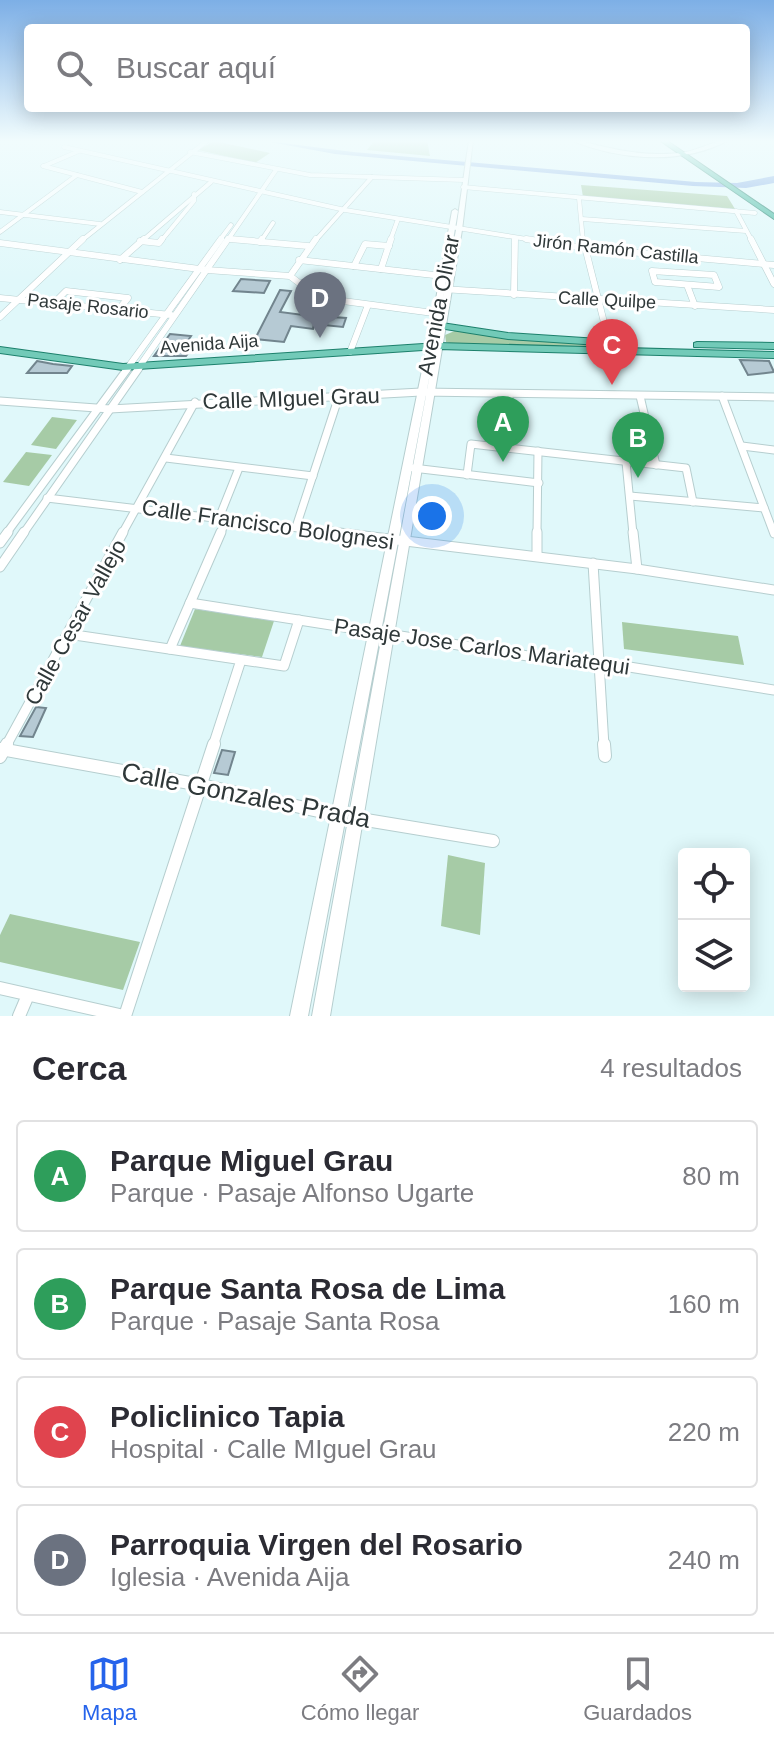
<!DOCTYPE html>
<html lang="es">
<meta charset="utf-8">
<style>
body{margin:0;font-family:Arial,sans-serif;background:#f7f7f7;color:#2b2b33}
.controls{position:absolute;right:24px;bottom:24px;display:grid;overflow:hidden;border-radius:8px;box-shadow:0 4px 20px #0003}
.controls button{width:72px;height:72px;display:grid;place-items:center;padding:0;border:0;border-bottom:2px solid #e1e1e2;background:#fff;color:#2b2b33;font:40px sans-serif}
.you{position:absolute;left:432px;top:516px;width:28px;height:28px;margin:-20px;border:6px solid #fff;border-radius:50%;background:#1a73e8;box-shadow:0 0 0 12px #1a73e833}
.badge{display:grid;place-items:center;width:52px;height:52px;border-radius:50%;background:#2563eb;color:#fff;font-size:26px;font-weight:700}
.pin{position:absolute;translate:-50% -66px;filter:drop-shadow(0 2px 4px #0008)}
.pin::after{content:'';position:absolute;top:42px;width:28px;height:24px;background:inherit;clip-path:polygon(0 0,100% 0,50% 100%)}
.list{margin:0;padding:0;list-style:none}
h2{display:flex;justify-content:space-between;align-items:center;height:104px;margin:0;padding:0 32px;font-size:34px}
h2 small{font-size:26px;font-weight:400;color:#7c7c81}
.list li{display:grid;grid-template-columns:52px 1fr auto;gap:24px;align-items:center;box-sizing:border-box;height:112px;margin:0 16px 16px;padding:0 16px;border:2px solid #e1e1e2;border-radius:8px}
.list b{display:block;font-size:30px;white-space:nowrap}
.list p{margin:0;font-size:26px;white-space:nowrap;color:#7c7c81}
.list em{font-size:26px;font-style:normal;color:#7c7c81}
.icon{flex:none;width:44px;height:44px;fill:none;stroke:currentColor;stroke-width:2;stroke-linecap:round;stroke-linejoin:round}
.map{position:relative;flex:none;width:774px;height:1016px;overflow:hidden}
.search{position:absolute;background:#fff;box-shadow:0 4px 20px #0003;left:24px;right:24px;top:24px;height:88px;display:flex;align-items:center;gap:20px;box-sizing:border-box;padding:0 28px;border-radius:8px;color:#7c7c81;font-size:30px}
.sheet{height:616px;background:#fff}
nav{display:flex;justify-content:space-around;align-items:center;box-sizing:border-box;height:112px;border-top:2px solid #e1e1e2;background:#fff;font-size:22px;color:#7c7c81}
nav a{display:grid;justify-items:center;gap:4px}
nav .on{color:#2563eb}
.map>svg:first-child{display:block}
.green{fill:#a6cba6}
.water{fill:#7da7e4}
.building{fill:#b6cad4;stroke:#72858e;stroke-width:2}
.lines{fill:none;stroke-linecap:round;stroke-linejoin:round}
.minor-far4-casing{stroke:#b6cecf;stroke-width:5}
.minor-far3-casing{stroke:#b6cecf;stroke-width:7}
.minor-far2-casing{stroke:#b6cecf;stroke-width:9}
.minor-far1-casing{stroke:#b6cecf;stroke-width:11}
.minor-casing{stroke:#b6cecf;stroke-width:14}
.tertiary-casing{stroke:#b6cecf;stroke-width:2}
.primary-casing{stroke:#1d806c;stroke-width:2}
.trunk-casing{stroke:#1d806c;stroke-width:2}
.minor-far4{stroke:#fff;stroke-width:4}
.minor-far3{stroke:#fff;stroke-width:6}
.minor-far2{stroke:#fff;stroke-width:7}
.minor-far1{stroke:#fff;stroke-width:9}
.minor{stroke:#fff;stroke-width:12}
.tertiary{fill:#fff;fill-rule:evenodd}
.primary{fill:#72cab8;fill-rule:evenodd}
.trunk{fill:#43b8a0;fill-rule:evenodd}
.labels{text-anchor:middle;stroke-width:6;stroke-linejoin:round;paint-order:stroke}
.far-street-label{font-size:18px;fill:#2f3839;stroke:#fff}
.street-label{font-size:22px;fill:#2f3839;stroke:#fff}
.near-street-label{font-size:26px;fill:#2f3839;stroke:#fff}
</style>
<div class="map">
<svg width="774" height="1016" viewBox="0 0 774 1016">
<rect width="100%" height="100%" fill="#e0f8fa"/>
<g class="green">
<polygon points="375,140 427,140 430,156 367,150"/>
<polygon points="214,141 270,153 255,163 198,150"/>
<polygon points="581,185 727,196 735,209 583,197"/>
<polygon points="457,330 604,346 457,345 446,342 445,335"/>
<polygon points="52,417 77,420 56,449 31,445"/>
<polygon points="26,452 52,455 29,486 3,482"/>
<polygon points="195,609 274,621 262,657 180,646"/>
<polygon points="622,622 738,636 744,665 624,649"/>
<polygon points="448,855 485,863 480,935 441,926"/>
<polygon points="10,914 140,942 123,990 0,962 0,935"/>
</g>
<polygon class="water" points="259,140 353,152 696,182 737,183 774,176 774,183 746,188 693,186 335,154"/>
<g class="building">
<polygon points="241,279 270,281 264,293 233,291"/>
<polygon points="280,290 291,291 280,312 303,315 308,304 323,305 318,316 346,318 343,327 314,324 313,329 291,326 284,342 255,339"/>
<polygon points="170,334 191,336 185,345 192,348 186,356 154,356"/>
<polygon points="740,360 769,361 774,372 748,375"/>
<polygon points="37,361 53,364 72,366 67,373 27,373"/>
<polygon points="36,707 46,708 33,737 20,736"/>
<polygon points="222,750 235,752 228,775 214,773"/>
</g>
<g class="lines">
<defs>
<g id="minor-far4">
<polyline points="64,147 345,210 539,241"/>
<polyline points="190,152 310,175 464,180"/>
<polyline points="43,166 142,192"/>
<polyline points="44,166 79,151"/>
<polyline points="463,187 755,213"/>
<polyline points="579,198 583,241"/>
<polyline points="736,211 752,241"/>
<polyline points="0,212 100,224"/>
<polyline points="582,219 746,231"/>
<polyline points="0,232 77,175"/>
<polyline points="228,239 253,241"/>
<polyline points="81,241 208,140"/>
<polyline points="142,241 211,182"/>
<polyline points="161,241 194,201 194,194"/>
<polyline points="219,241 231,225"/>
<polyline points="227,241 276,170"/>
<polyline points="261,241 273,223"/>
<polyline points="315,241 372,177"/>
<polyline points="390,241 398,219"/>
<polyline points="515,241 515,238"/>
</g>
<g id="minor-far3">
<polyline points="230,239 308,246"/>
<polyline points="526,239 584,248 774,265"/>
<polyline points="583,239 611,350"/>
<polyline points="751,239 774,284"/>
<polyline points="140,241 159,243 162,239"/>
<polyline points="260,242 262,239"/>
<polyline points="0,243 207,270 290,276 311,292 328,299 441,314"/>
<polyline points="120,260 144,239"/>
<polyline points="299,260 443,276"/>
<polyline points="354,266 365,244 389,246"/>
<polyline points="381,269 391,239"/>
<polygon points="652,271 714,275 719,287 655,282"/>
<polyline points="290,276 316,239"/>
<polyline points="687,285 695,306"/>
<polyline points="442,289 774,310"/>
<polyline points="514,295 515,239"/>
<polyline points="0,298 171,315"/>
<polyline points="54,303 66,291 128,298 119,309"/>
<polyline points="0,317 83,239"/>
<polyline points="350,352 368,305"/>
<polyline points="126,370 221,239"/>
<polyline points="137,370 228,239"/>
</g>
<g id="minor-far2">
<polyline points="640,396 656,465"/>
<polyline points="722,396 774,534"/>
<polyline points="0,401 110,409 421,392 774,397"/>
<polyline points="742,446 774,450"/>
<polyline points="508,448 509,394"/>
<polyline points="166,458 313,476"/>
<polyline points="626,462 633,534"/>
<polyline points="413,468 539,483"/>
<polyline points="467,475 471,444 686,468 693,502"/>
<polyline points="630,496 764,508"/>
<polyline points="47,498 348,534"/>
<polyline points="219,518 239,468"/>
<polyline points="296,527 339,396"/>
<polyline points="6,534 128,368"/>
<polyline points="23,534 139,368"/>
<polyline points="122,534 195,402"/>
<polyline points="220,534 227,519"/>
<polyline points="537,534 538,451"/>
</g>
<g id="minor-far1">
<polyline points="331,532 637,569 774,590"/>
<polyline points="633,532 637,569"/>
<polyline points="0,543 8,532"/>
<polyline points="537,556 537,532"/>
<polyline points="593,563 604,746"/>
<polyline points="0,567 24,532"/>
<polyline points="190,603 579,664 623,666 774,690"/>
<polyline points="68,634 284,666 299,620"/>
<polyline points="170,649 221,532"/>
<polyline points="6,746 123,532"/>
<polyline points="213,746 241,660"/>
</g>
<g id="minor">
<polyline points="604,744 605,756"/>
<polyline points="0,749 201,785 341,816"/>
<polyline points="0,757 7,744"/>
<polyline points="354,818 493,841"/>
<polyline points="0,988 124,1016"/>
<polyline points="19,1016 28,995"/>
<polyline points="125,1016 214,744"/>
</g>
<g id="tertiary">
<polygon points="469,140 473,140 462,230 330,1016 312,1016 432,363 308,1016 290,1016 428,341 432,339 436,341 439,322 436,323 432,321 452,211 455,209 458,211 443,298 456,230"/>
<path d="M570,140H578C613,150 650,158 686,152C701,149 715,140 729,140C681,166 619,160 570,140Z"/>
</g>
<g id="primary">
<polygon points="442,323 508,333 599,339 604,342 599,345 508,339 439,328 438,326"/>
<polygon points="697,342 774,343 774,349 694,347 694,343"/>
<polygon points="438,343 774,352 774,358 438,349 123,370 0,353 0,347 123,364"/>
</g>
<polygon id="trunk" points="659,140 666,140 774,214 774,219"/>
</defs>
<use href="#minor-far4" class="minor-far4-casing"/>
<use href="#minor-far3" class="minor-far3-casing"/>
<use href="#minor-far2" class="minor-far2-casing"/>
<use href="#minor-far1" class="minor-far1-casing"/>
<use href="#minor" class="minor-casing"/>
<use href="#tertiary" class="tertiary-casing"/>
<use href="#primary" class="primary-casing"/>
<use href="#trunk" class="trunk-casing"/>
<use href="#minor-far4" class="minor-far4"/>
<use href="#minor-far3" class="minor-far3"/>
<use href="#minor-far2" class="minor-far2"/>
<use href="#minor-far1" class="minor-far1"/>
<use href="#minor" class="minor"/>
<use href="#tertiary" class="tertiary"/>
<use href="#primary" class="primary"/>
<use href="#trunk" class="trunk"/>
</g>
<linearGradient id="sky" x2="0" y2="1"><stop stop-color="#7dafe6"/><stop offset="0.5" stop-color="#f1fcfd"/><stop offset="1" stop-color="#f1fcfd" stop-opacity="0"/></linearGradient>
<rect width="774" height="282" fill="url(#sky)"/>
<g class="labels">
<g class="far-street-label">
<text transform="translate(616 249) rotate(6)" y="6">Jirón Ramón Castilla</text>
<text transform="translate(607 300) rotate(3)" y="6">Calle Quilpe</text>
<text transform="translate(88 306) rotate(6)" y="6">Pasaje Rosario</text>
<text transform="translate(209 344) rotate(-4)" y="6">Avenida Aija</text>
</g>
<g class="street-label">
<text transform="translate(438 305) rotate(-79)" y="8">Avenida Olivar</text>
<text transform="translate(291 398) rotate(-2)" y="8">Calle MIguel Grau</text>
<text transform="translate(268 524) rotate(8)" y="8">Calle Francisco Bolognesi</text>
<text transform="translate(75 622) rotate(-61)" y="8">Calle Cesar Vallejo</text>
<text transform="translate(482 646) rotate(8)" y="8">Pasaje Jose Carlos Mariatequi</text>
</g>
<g class="near-street-label">
<text transform="translate(246 795) rotate(11)" y="9">Calle Gonzales Prada</text>
</g>
</g>
</svg>
<div class="controls">
<button><svg class="icon" aria-label="locate" viewBox="0 0 24 24"><circle cx="12" cy="12" r="6"/><path d="M12 2v4M12 18v4M2 12h4M18 12h4"/></svg></button>
<button><svg class="icon" aria-label="layers" viewBox="0 0 24 24"><path d="M12 4l9 5-9 5-9-5zM3 14l9 5 9-5"/></svg></button>
</div>
<div class="you"></div>
<div class="pin badge" style="left:503px;top:462px;background:#2e9e5b">A</div>
<div class="pin badge" style="left:638px;top:478px;background:#2e9e5b">B</div>
<div class="pin badge" style="left:612px;top:385px;background:#e0444e">C</div>
<div class="pin badge" style="left:320px;top:338px;background:#6b7280">D</div>
<div class="search"><svg class="icon" aria-label="search" viewBox="0 0 24 24"><circle cx="10" cy="10" r="6"/><path d="M15 15l6 6"/></svg>Buscar aquí</div>
</div>
<section class="sheet">
<h2>Cerca<small>4 resultados</small></h2>
<ul class="list">
<li><span class="badge" style="background:#2e9e5b">A</span><div><b>Parque Miguel Grau</b><p>Parque · Pasaje Alfonso Ugarte</p></div><em>80 m</em></li>
<li><span class="badge" style="background:#2e9e5b">B</span><div><b>Parque Santa Rosa de Lima</b><p>Parque · Pasaje Santa Rosa</p></div><em>160 m</em></li>
<li><span class="badge" style="background:#e0444e">C</span><div><b>Policlinico Tapia</b><p>Hospital · Calle MIguel Grau</p></div><em>220 m</em></li>
<li><span class="badge" style="background:#6b7280">D</span><div><b>Parroquia Virgen del Rosario</b><p>Iglesia · Avenida Aija</p></div><em>240 m</em></li>
</ul>
</section>
<nav>
<a class="on"><svg class="icon" aria-label="map" viewBox="0 0 24 24"><path d="M3 6l6-2 6 2 6-2v14l-6 2-6-2-6 2zM9 4v14M15 6v14"/></svg>Mapa</a>
<a><svg class="icon" aria-label="directions" viewBox="0 0 24 24"><path d="M12 3l9 9-9 9-9-9zM9 14v-3h6M13 9l2 2-2 2"/></svg>Cómo llegar</a>
<a><svg class="icon" aria-label="saved" viewBox="0 0 24 24"><path d="M7 4h10v16l-5-4-5 4z"/></svg>Guardados</a>
</nav>
